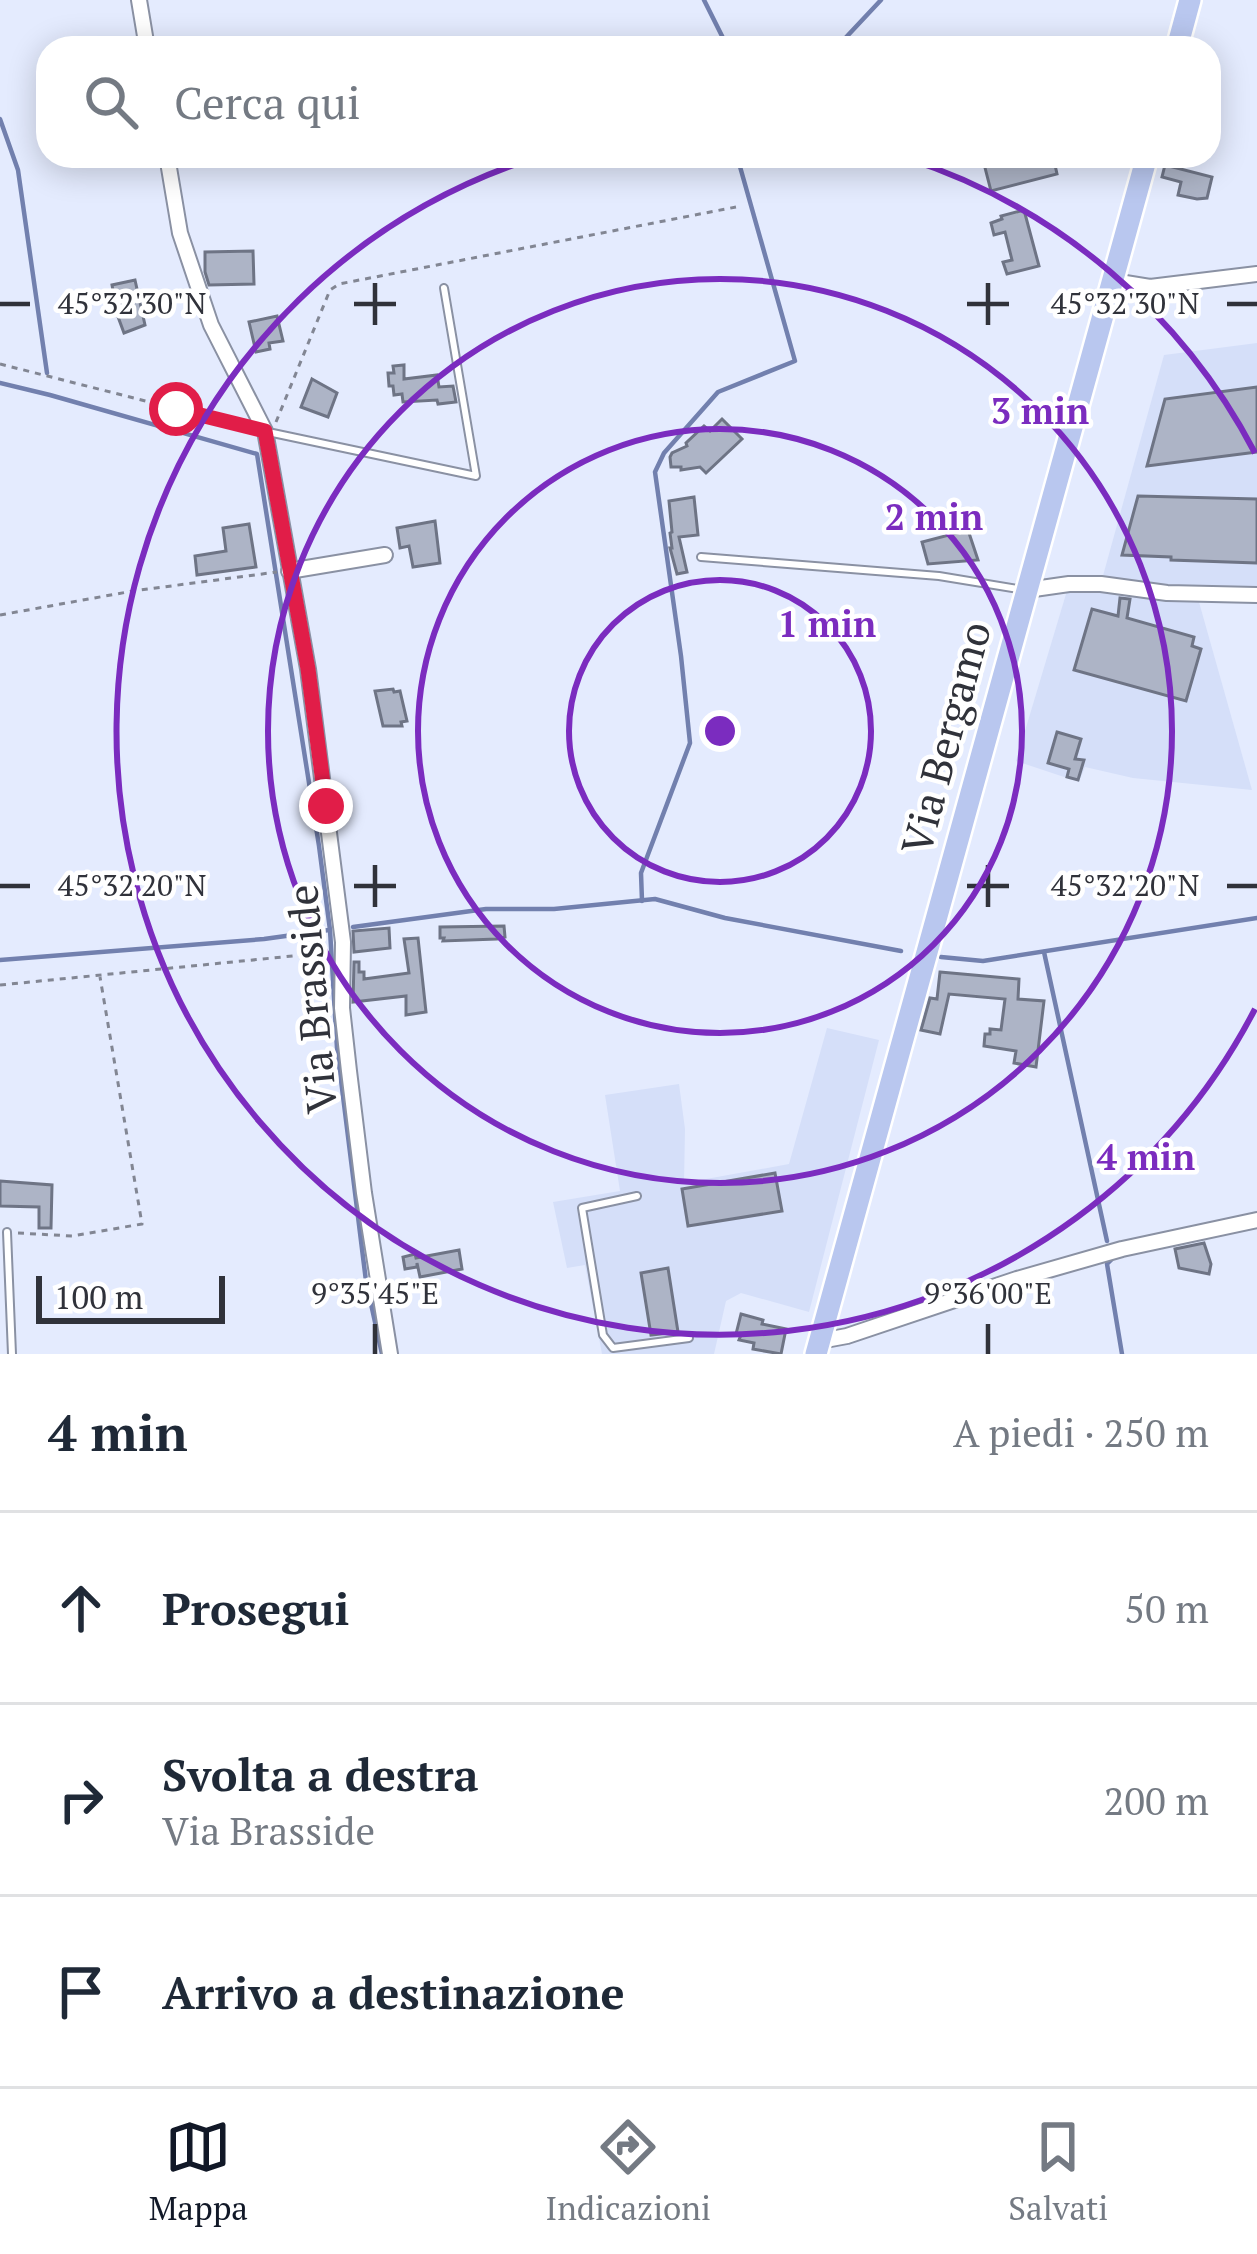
<!DOCTYPE html>
<html lang="it">
<meta charset="utf-8">
<style>
body{margin:0;font-family:"PT Serif",serif;background:#f2f2f3;color:#1f2937}
.scale{position:absolute;left:36px;bottom:30px;width:189px;box-sizing:border-box;padding-left:12px;border:6px solid #30323a;border-top:0;font-size:33px;line-height:42px;white-space:nowrap;color:#30323a;-webkit-text-stroke:9px #fff;paint-order:stroke}
.stop{position:absolute;width:36px;height:36px;margin:-27px;border:9px solid #e11d48;border-radius:50%;background:#fff}
.stop.end{background:#e11d48;border-color:#fff;box-shadow:0 3px 12px #0008}
.list{margin:0;padding:0;list-style:none}
h2{display:flex;justify-content:space-between;align-items:center;height:156px;margin:0;padding:0 48px;font-size:51px}
h2 small{font-size:39px;font-weight:400;color:#747a83}
.list li{display:grid;grid-template-columns:78px 1fr auto;gap:36px;align-items:center;box-sizing:border-box;height:192px;padding:0 48px;border-top:3px solid #e0e1e3}
.list b{display:block;font-size:45px;white-space:nowrap}
.list p{margin:0;font-size:39px;white-space:nowrap;color:#747a83}
.list em{font-size:39px;font-style:normal;color:#747a83}
.icon{flex:none;width:66px;height:66px;fill:none;stroke:currentColor;stroke-width:2;stroke-linecap:round;stroke-linejoin:round}
.map{position:relative;flex:none;width:1257px;height:1354px;overflow:hidden}
.search{position:absolute;background:#fff;box-shadow:0 6px 30px #0003;left:36px;right:36px;top:36px;height:132px;display:flex;align-items:center;gap:30px;box-sizing:border-box;padding:0 42px;border-radius:36px;color:#747a83;font-size:45px}
.sheet{height:732px;background:#fff}
nav{display:flex;justify-content:space-around;align-items:center;box-sizing:border-box;height:168px;border-top:3px solid #e0e1e3;background:#fff;font-size:33px;color:#747a83}
nav a{display:grid;justify-items:center;gap:6px}
nav .on{color:#111827}
.map>svg:first-child{display:block}
.built{fill:#d5dff9}
.lines{fill:none;stroke-linecap:round;stroke-linejoin:round}
.stream{stroke:#7280ae;stroke-width:4.5}
.building{fill:#adb4c6;stroke:#6e7485;stroke-width:3}
.lane-casing{stroke:#8a91a3;stroke-width:10}
.street-casing{stroke:#8a91a3;stroke-width:18}
.primary-casing{stroke:#fff;stroke-width:26}
.path{stroke:#828693;stroke-width:3;stroke-dasharray:6 6;stroke-linecap:butt}
.lane{stroke:#fff;stroke-width:6}
.street{stroke:#fff;stroke-width:14}
.primary{stroke:#b9c7ef;stroke-width:21}
.route{stroke:#e11d48;stroke-width:15}
.ticks{fill:none;stroke:#30323a;stroke-width:4.5}
.ring{fill:none;stroke:#7b2cbf;stroke-width:6}
.labels{text-anchor:middle;stroke-width:9;stroke-linejoin:round;paint-order:stroke}
.street-label{font-size:42px;fill:#30323a;stroke:#fff}
.ticks-label{font-size:30px;text-anchor:middle;fill:#30323a;stroke:#fff;stroke-width:9;stroke-linejoin:round;paint-order:stroke}
.centre{fill:#7b2cbf;stroke:#fff;stroke-width:6}
.ring-label{font-size:36px;text-anchor:middle;font-weight:bold;fill:#7b2cbf;stroke:#fff;stroke-width:9;stroke-linejoin:round;paint-order:stroke}
</style>
<div class="map">
<svg width="1257" height="1354" viewBox="0 0 1257 1354">
<rect width="100%" height="100%" fill="#e4ebfe"/>
<g class="built">
<polygon points="1257,343 1257,595 1197,595 1252,790 1133,778 1085,767 1079,782 1016,761 1069,584 1101,583 1164,355"/>
<polygon points="827,1028 879,1040 809,1312 741,1293 726,1301 714,1354 602,1354 585,1265 567,1268 553,1202 620,1191 605,1095 679,1084 685,1129 684,1183 789,1164"/>
</g>
<g class="lines">
<g class="stream">
<polyline points="704,0 728,48"/>
<polyline points="836,48 881,0"/>
<polyline points="0,119 18,170 47,373"/>
<polyline points="0,383 50,395 257,454 319,846 330,930 337,1048 366,1281 382,1354"/>
<polyline points="642,901 641,873 690,743 681,656 655,472 664,453 718,392 795,361 737,156"/>
<polyline points="353,927 486,909 554,909 655,899 725,918 901,951"/>
<polyline points="1044,952 1107,1241"/>
<polyline points="941,957 983,961 1257,918"/>
<polyline points="0,960 264,939 329,930"/>
<polyline points="1111,1260 1107,1264 1122,1354"/>
</g>
</g>
<g class="building">
<polygon points="982,156 1053,156 1057,174 991,191"/>
<polygon points="1165,165 1212,177 1207,198 1197,199 1178,195 1181,182 1162,177"/>
<polygon points="1024,210 1039,266 1007,274 1003,262 1012,260 1005,232 994,235 991,223 1002,219 1001,216"/>
<polygon points="253,251 254,284 209,285 205,272 205,252"/>
<polygon points="135,280 145,325 124,333 117,314 112,285"/>
<polygon points="277,316 283,341 269,343 270,349 256,352 249,322"/>
<polygon points="404,365 404,379 437,375 439,387 453,386 456,402 438,404 437,400 403,402 402,394 394,395 393,386 389,386 388,373 394,373 393,366"/>
<polygon points="312,379 337,393 328,417 301,407"/>
<polygon points="1257,387 1257,452 1147,466 1165,399"/>
<polygon points="722,419 742,439 706,473 700,467 681,470 681,467 671,467 670,457 672,453 687,446 686,443 704,426 710,431"/>
<polygon points="1138,496 1257,499 1257,563 1171,560 1171,557 1122,555"/>
<polygon points="694,497 698,535 679,537 687,572 677,574 670,548 672,548 670,533 672,532 669,501"/>
<polygon points="435,521 440,563 413,567 409,546 400,548 397,528"/>
<polygon points="249,524 256,567 197,575 195,556 226,551 223,528"/>
<polygon points="968,530 978,560 928,564 922,542"/>
<polygon points="1120,598 1130,599 1127,618 1194,637 1192,646 1201,649 1186,701 1074,670 1092,609 1118,616"/>
<polygon points="393,689 394,692 400,691 407,721 401,722 402,726 383,726 375,691"/>
<polygon points="1057,732 1081,739 1075,759 1084,760 1078,780 1067,777 1069,769 1048,763"/>
<polygon points="504,926 505,937 497,939 443,941 444,938 440,938 440,927"/>
<polygon points="389,928 390,948 354,952 353,931"/>
<polygon points="418,938 426,1012 406,1015 406,996 353,1002 354,962 359,962 359,972 364,972 364,979 409,973 404,939"/>
<polygon points="940,972 1019,979 1018,999 1044,1001 1036,1067 1014,1063 1016,1051 984,1046 985,1034 990,1034 990,1029 1001,1030 1005,999 949,994 940,1034 921,1030 930,998 937,999"/>
<polygon points="775,1173 782,1211 688,1226 682,1189"/>
<polygon points="0,1181 52,1185 51,1228 39,1228 39,1207 0,1206"/>
<polygon points="1204,1243 1211,1264 1209,1274 1179,1268 1175,1249"/>
<polygon points="459,1250 462,1269 420,1277 417,1263 417,1267 405,1269 403,1257 415,1254 416,1258"/>
<polygon points="668,1268 678,1332 651,1335 641,1273"/>
<polygon points="741,1314 763,1320 762,1324 786,1329 781,1354 753,1349 754,1343 739,1340 741,1335 736,1334"/>
</g>
<g class="lines">
<defs>
<g id="lane">
<polyline points="268,432 476,476 444,288"/>
<polyline points="701,557 939,576 1024,590"/>
<polyline points="637,1196 582,1208 603,1335 613,1348 689,1338"/>
<polyline points="7,1232 12,1354"/>
</g>
<g id="street">
<polyline points="139,0 147,48"/>
<polyline points="167,156 180,233 211,325 265,431 308,669 343,942 342,1008 349,1071 364,1193 390,1354"/>
<polyline points="1113,281 1150,287 1257,274"/>
<polyline points="289,571 385,555"/>
<polyline points="1027,590 1069,584 1101,584 1167,593 1257,595"/>
<polyline points="820,1341 847,1336 1017,1279 1122,1249 1257,1220"/>
</g>
<g id="primary">
<polyline points="1177,48 1190,0"/>
<polyline points="816,1354 1147,156"/>
</g>
</defs>
<use href="#lane" class="lane-casing"/>
<use href="#street" class="street-casing"/>
<use href="#primary" class="primary-casing"/>
<g class="path">
<polyline points="0,364 248,427"/>
<polyline points="276,422 330,290 339,284 736,207"/>
<polyline points="0,615 133,591 277,572"/>
<polyline points="0,985 333,952"/>
<polyline points="18,1233 72,1236 142,1224 100,977"/>
</g>
<use href="#lane" class="lane"/>
<use href="#street" class="street"/>
<use href="#primary" class="primary"/>
</g>
<g class="lines">
<polyline class="route" points="176,409 265,431 308,669 326,806"/>
</g>
<path class="ticks" d="M375,283V325M988,283V325M0,304H30M354,304H396M967,304H1009M1227,304H1257M375,865V907M988,865V907M0,886H30M354,886H396M967,886H1009M1227,886H1257M375,1324V1354M988,1324V1354"/>
<g class="ring">
<circle cx="720" cy="731" r="151"/>
<circle cx="720" cy="731" r="302"/>
<circle cx="720" cy="731" r="452"/>
<path d="M1255 1009A603 603 0 1 1 534 158M906 158A603 603 0 0 1 1255 453"/>
</g>
<g class="labels">
<g class="street-label">
<text transform="translate(946 738) rotate(-75)" y="15">Via Bergamo</text>
<text transform="translate(312 999) rotate(-95)" y="15">Via Brasside</text>
</g>
</g>
<g class="ticks-label">
<text x="132" y="314">45°32'30"N</text>
<text x="1125" y="314">45°32'30"N</text>
<text x="132" y="896">45°32'20"N</text>
<text x="1125" y="896">45°32'20"N</text>
<text x="375" y="1304">9°35'45"E</text>
<text x="988" y="1304">9°36'00"E</text>
</g>
<circle cx="720" cy="731" r="18" class="centre"/>
<g class="ring-label">
<text x="1040" y="424">3 min</text>
<text x="934" y="530">2 min</text>
<text x="827" y="637">1 min</text>
<text x="1146" y="1170">4 min</text>
</g>
</svg>
<div class="scale">100 m</div>
<div class="stop" style="left:176px;top:409px"></div>
<div class="stop end" style="left:326px;top:806px"></div>
<div class="search"><svg class="icon" aria-label="search" viewBox="0 0 24 24"><circle cx="10" cy="10" r="6"/><path d="M15 15l6 6"/></svg>Cerca qui</div>
</div>
<section class="sheet">
<h2>4 min<small>A piedi · 250 m</small></h2>
<ul class="list">
<li><svg class="icon" aria-label="ahead" viewBox="0 0 24 24"><path d="M12 20V5M6 11l6-6 6 6"/></svg><div><b>Prosegui</b></div><em>50 m</em></li>
<li><svg class="icon" aria-label="right" viewBox="0 0 24 24"><path d="M7 20v-9h11M14 6l5 5-5 5"/></svg><div><b>Svolta a destra</b><p>Via Brasside</p></div><em>200 m</em></li>
<li><svg class="icon" aria-label="arrive" viewBox="0 0 24 24"><path d="M6 21V4h12l-3 4 3 4H6"/></svg><div><b>Arrivo a destinazione</b></div></li>
</ul>
</section>
<nav>
<a class="on"><svg class="icon" aria-label="map" viewBox="0 0 24 24"><path d="M3 6l6-2 6 2 6-2v14l-6 2-6-2-6 2zM9 4v14M15 6v14"/></svg>Mappa</a>
<a><svg class="icon" aria-label="directions" viewBox="0 0 24 24"><path d="M12 3l9 9-9 9-9-9zM9 14v-3h6M13 9l2 2-2 2"/></svg>Indicazioni</a>
<a><svg class="icon" aria-label="saved" viewBox="0 0 24 24"><path d="M7 4h10v16l-5-4-5 4z"/></svg>Salvati</a>
</nav>
